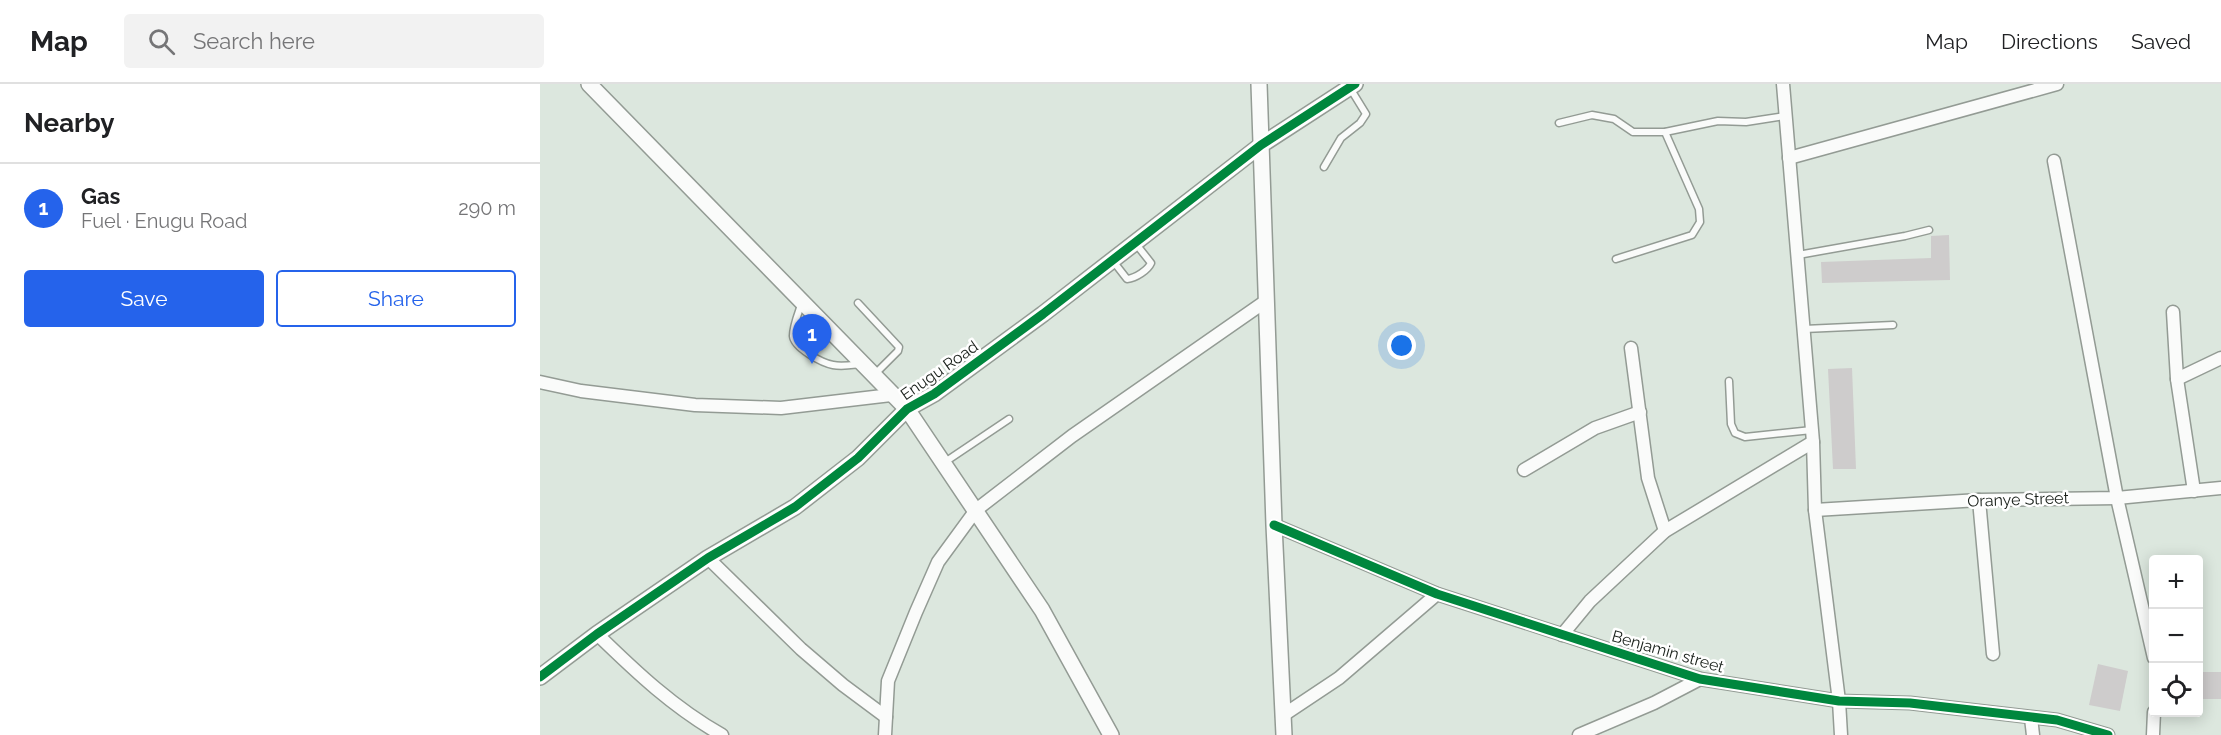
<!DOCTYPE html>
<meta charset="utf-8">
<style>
body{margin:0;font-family:Raleway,sans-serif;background:#f2f2f2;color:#202124}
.controls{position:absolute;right:18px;bottom:18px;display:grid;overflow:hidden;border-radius:6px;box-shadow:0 3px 15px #0003}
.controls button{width:54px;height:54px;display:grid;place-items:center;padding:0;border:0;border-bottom:2px solid #e0e0e0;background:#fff;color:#202124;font:30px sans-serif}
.you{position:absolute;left:862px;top:262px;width:21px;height:21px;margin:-15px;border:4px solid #fff;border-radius:50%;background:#1a73e8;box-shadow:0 0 0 9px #1a73e833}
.badge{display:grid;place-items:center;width:39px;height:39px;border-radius:50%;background:#2563eb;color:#fff;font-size:20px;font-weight:700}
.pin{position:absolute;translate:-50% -50px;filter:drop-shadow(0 2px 3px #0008)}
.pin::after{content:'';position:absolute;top:32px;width:21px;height:18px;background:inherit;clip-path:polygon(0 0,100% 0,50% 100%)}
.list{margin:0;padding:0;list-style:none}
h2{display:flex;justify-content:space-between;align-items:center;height:78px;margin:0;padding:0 24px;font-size:26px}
h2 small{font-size:20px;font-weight:400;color:#757577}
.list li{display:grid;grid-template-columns:39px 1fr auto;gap:18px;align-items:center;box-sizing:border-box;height:90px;padding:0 24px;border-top:2px solid #e0e0e0}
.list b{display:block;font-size:22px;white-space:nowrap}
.list p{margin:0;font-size:20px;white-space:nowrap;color:#757577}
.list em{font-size:20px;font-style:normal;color:#757577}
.actions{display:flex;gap:12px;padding:18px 24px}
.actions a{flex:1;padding:14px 0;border:2px solid #2563eb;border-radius:6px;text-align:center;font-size:21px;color:#2563eb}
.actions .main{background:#2563eb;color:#fff}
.icon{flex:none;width:33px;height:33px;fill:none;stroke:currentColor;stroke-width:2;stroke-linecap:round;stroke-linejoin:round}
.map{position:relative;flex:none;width:1681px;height:651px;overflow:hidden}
header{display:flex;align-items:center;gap:36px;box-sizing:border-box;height:84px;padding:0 30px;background:#fff;border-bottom:2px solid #e0e0e0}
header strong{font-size:28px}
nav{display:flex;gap:33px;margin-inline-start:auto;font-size:21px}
.search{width:420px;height:54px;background:#f2f2f2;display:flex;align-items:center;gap:15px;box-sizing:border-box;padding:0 21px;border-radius:6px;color:#757577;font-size:22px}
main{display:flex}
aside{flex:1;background:#fff}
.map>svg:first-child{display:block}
.building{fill:#cecccc}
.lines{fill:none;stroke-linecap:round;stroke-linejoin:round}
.service-casing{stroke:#939b94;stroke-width:9}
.minor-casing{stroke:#939b94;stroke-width:15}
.tertiary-casing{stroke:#939b94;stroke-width:18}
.service{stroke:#fafbfa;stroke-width:6}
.minor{stroke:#fafbfa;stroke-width:12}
.tertiary{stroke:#fafbfa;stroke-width:15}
.cycleway-casing{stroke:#fff;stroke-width:13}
.cycleway{stroke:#00873e;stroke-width:9}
.labels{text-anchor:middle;stroke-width:5;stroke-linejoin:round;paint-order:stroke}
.street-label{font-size:16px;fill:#171e18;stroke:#fff}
</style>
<header>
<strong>Map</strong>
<div class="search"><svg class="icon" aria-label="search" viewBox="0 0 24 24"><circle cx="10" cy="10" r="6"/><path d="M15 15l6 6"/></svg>Search here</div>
<nav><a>Map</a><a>Directions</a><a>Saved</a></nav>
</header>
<main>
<aside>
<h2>Nearby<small></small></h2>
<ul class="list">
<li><span class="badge">1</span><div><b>Gas</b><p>Fuel · Enugu Road</p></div><em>290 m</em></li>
</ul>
<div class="actions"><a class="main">Save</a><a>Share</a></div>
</aside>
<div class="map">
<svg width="1681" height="651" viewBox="0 0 1681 651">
<rect width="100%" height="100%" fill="#dce7de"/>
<g class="building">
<polygon points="1409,151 1410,196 1282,199 1281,178 1391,174 1391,152"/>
<polygon points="1312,284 1316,385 1293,385 1288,285"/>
<polygon points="1558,580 1588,587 1580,627 1549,621"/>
<rect x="1659" y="588" width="22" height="27"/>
</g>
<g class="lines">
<defs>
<g id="service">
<polyline points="1019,39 1052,31 1074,35 1093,48 1125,48 1178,37 1206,38 1245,32"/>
<polyline points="784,83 801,54 820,39 826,30 810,4"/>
<polyline points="1258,171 1365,152 1389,146"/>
<polyline points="1076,175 1152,151 1160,138 1159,125 1125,48"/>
<path d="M573,177L587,195C596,194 608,186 611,179L596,160"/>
<polyline points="318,219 359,263 358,267 335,290"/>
<path d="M261,221C258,230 253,242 253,252C254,264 282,279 293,281C302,283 312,281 321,280"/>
<polyline points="1264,245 1353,241"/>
<polyline points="1189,297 1191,340 1195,349 1205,353 1272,346"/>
<polyline points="405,378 469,335"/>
</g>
<g id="minor">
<polyline points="1243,0 1273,358 1275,426 1299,617 1301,651"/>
<polyline points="1249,74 1517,0"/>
<polyline points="1514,77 1577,414 1614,574"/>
<polyline points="1633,228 1637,295 1654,407"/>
<polyline points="1091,264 1108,394 1125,447"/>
<polyline points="1637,295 1681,274"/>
<polyline points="0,298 41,307 155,321 241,324 351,311"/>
<polyline points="984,386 1055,344 1100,328"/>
<polyline points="1439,416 1453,570"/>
<polyline points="1275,426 1439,416 1577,414 1681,404"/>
<polyline points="734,441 897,510 1160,595 1299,617 1370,619 1517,636 1568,651"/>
<polyline points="168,474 261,565 303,601 346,633"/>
<path d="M57,550C96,588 134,624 182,651"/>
<polyline points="1022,551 1050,517 1125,447 1273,358"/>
<polyline points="742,632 799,594 897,510"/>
<polyline points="1491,634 1493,651"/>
<polyline points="345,651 348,597 376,528 398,478 436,426 532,352 726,217"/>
<polyline points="1039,651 1114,619 1160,595"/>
<polyline points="1613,651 1614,628"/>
</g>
<g id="tertiary">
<polyline points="49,0 367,325 502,526 571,651"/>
<polyline points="719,0 734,441 744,651"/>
<polyline points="0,593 57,550 168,474 255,423 318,374 367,325 394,310 503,230 721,61 815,0"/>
</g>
</defs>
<use href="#service" class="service-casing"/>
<use href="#minor" class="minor-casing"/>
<use href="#tertiary" class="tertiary-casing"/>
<use href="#service" class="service"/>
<use href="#minor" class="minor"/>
<use href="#tertiary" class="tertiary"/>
<defs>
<g id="cycleway">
<polyline points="734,441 897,510 1160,595 1299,617 1370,619 1517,636 1568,651"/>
<polyline points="0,593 57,550 168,474 255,423 318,374 367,325 394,310 503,230 721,61 815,0"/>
</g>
</defs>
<use href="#cycleway" class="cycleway-casing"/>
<use href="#cycleway" class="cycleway"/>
</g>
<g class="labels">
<g class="street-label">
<text transform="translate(399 286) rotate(-35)" y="6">Enugu Road</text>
<text transform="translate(1478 415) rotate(-2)" y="6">Oranye Street</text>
<text transform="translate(1128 567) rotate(16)" y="6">Benjamin street</text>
</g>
</g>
</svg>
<div class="controls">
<button>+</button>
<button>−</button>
<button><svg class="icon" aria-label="locate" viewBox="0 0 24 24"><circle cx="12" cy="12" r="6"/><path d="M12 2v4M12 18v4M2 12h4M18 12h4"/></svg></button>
</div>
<div class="you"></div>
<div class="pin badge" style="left:272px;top:280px">1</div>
</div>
</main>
